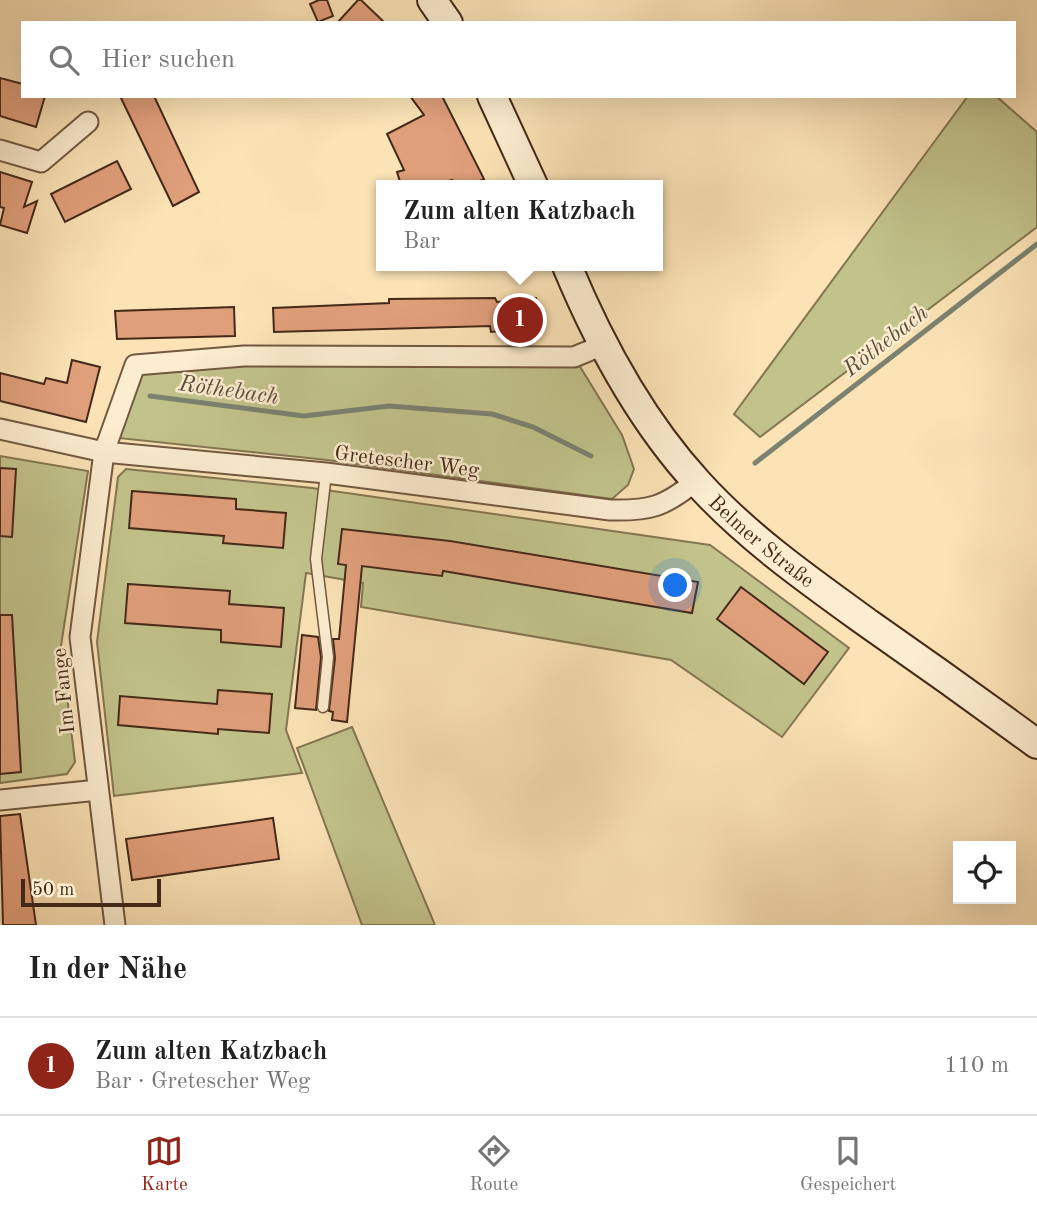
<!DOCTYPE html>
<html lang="de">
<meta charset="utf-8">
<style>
body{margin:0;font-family:"Old Standard TT",serif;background:#f2f2f2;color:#222}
.controls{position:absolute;right:21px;bottom:21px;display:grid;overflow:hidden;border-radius:0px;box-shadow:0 7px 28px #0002}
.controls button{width:63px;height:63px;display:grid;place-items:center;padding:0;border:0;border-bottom:2px solid #e0e0e0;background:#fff;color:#222;font:35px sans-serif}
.scale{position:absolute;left:21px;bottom:18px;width:140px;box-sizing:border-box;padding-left:7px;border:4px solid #452918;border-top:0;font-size:19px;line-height:24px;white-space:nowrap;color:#452918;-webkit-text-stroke:5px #fcedd0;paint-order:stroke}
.you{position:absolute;left:676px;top:586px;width:24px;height:24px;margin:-18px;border:5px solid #fff;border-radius:50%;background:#1a73e8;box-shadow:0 0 0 10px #1a73e833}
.badge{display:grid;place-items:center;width:46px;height:46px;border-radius:50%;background:#8f2418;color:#fff;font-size:23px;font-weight:700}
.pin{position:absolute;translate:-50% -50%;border:4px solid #fff;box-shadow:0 2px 7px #0006}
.popup{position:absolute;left:376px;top:180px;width:287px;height:91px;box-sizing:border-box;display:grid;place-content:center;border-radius:0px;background:#fff;filter:drop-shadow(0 2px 5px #0005);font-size:23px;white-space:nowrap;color:#767676}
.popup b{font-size:26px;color:#222}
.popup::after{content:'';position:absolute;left:50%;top:100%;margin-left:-14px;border:14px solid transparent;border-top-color:#fff}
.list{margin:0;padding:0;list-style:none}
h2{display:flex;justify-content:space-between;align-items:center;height:91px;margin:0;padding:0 28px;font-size:30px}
h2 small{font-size:23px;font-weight:400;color:#767676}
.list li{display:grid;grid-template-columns:46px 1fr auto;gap:21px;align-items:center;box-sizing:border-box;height:98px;padding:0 28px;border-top:2px solid #e0e0e0}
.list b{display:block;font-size:26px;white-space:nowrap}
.list p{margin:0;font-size:23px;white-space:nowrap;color:#767676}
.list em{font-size:23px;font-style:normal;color:#767676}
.icon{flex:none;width:38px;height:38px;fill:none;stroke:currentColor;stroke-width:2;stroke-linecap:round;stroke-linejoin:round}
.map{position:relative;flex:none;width:1037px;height:925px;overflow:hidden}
.search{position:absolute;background:#fff;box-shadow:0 7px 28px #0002;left:21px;right:21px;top:21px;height:77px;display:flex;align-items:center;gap:18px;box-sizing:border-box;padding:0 24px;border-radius:0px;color:#767676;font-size:26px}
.sheet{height:189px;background:#fff}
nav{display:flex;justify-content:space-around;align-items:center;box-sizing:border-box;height:98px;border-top:2px solid #e0e0e0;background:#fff;font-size:19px;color:#767676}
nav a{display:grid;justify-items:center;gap:4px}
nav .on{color:#8f2418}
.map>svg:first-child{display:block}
.green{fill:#c2c38b;stroke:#847652;stroke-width:2}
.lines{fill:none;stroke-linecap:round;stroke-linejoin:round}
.stream{stroke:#7b8271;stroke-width:5}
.building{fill:#e09f7b;stroke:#452918;stroke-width:2}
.lane-casing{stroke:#725840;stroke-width:13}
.street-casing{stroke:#725840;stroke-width:23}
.secondary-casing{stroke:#452918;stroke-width:32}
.lane{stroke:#fcedd0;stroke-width:10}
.street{stroke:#fcedd0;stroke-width:19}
.secondary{stroke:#fcedd0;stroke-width:28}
.labels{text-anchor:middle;stroke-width:5;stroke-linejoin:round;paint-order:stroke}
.street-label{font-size:21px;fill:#452918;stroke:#fcedd0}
.water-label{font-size:23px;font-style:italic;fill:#5c4e3d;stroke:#fcedd0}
</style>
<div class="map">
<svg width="1037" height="925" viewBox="0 0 1037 925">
<rect width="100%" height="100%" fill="#fbe3b6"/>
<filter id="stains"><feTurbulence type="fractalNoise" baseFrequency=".00286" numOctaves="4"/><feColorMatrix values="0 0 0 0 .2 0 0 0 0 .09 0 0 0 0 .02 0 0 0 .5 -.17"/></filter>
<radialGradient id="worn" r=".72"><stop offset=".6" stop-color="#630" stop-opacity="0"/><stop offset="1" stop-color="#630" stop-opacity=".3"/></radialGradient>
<g class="green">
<polygon points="968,96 996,96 1037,132 1037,227 760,437 734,414"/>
<polygon points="247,365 579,365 622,435 634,469 628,485 612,499 327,460 118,438 141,373"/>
<polygon points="0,456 88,471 61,646 75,762 67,774 0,783"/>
<polygon points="126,469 312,488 710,545 849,648 782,737 671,660 361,607 363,583 306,573 286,730 302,773 114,796 97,642 118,477"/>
<polygon points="352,727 435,925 362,925 297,748"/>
</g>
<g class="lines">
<g class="stream">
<polyline points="150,396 304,416 389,406 492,414 533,427 591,456"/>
<polyline points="755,463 1037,244"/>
</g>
</g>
<g class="building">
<polygon points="319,0 327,0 333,16 318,22 310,4"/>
<polygon points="358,0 361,0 385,23 337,23"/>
<polygon points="0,78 23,84 23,96 45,96 36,127 0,116"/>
<polygon points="120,96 154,96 199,192 173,206"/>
<polygon points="410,96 442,96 484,179 472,185 454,185 452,180 434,185 401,185 397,172 404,170 387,134 424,115"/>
<polygon points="117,161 131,189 65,222 51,194"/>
<polygon points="0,172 32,182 24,207 37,201 27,233 0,225 4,208 0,207"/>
<polygon points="495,298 497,302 536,298 540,326 491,332 490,326 274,332 273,308 389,303 389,299"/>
<polygon points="234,307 235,336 117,339 115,311"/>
<polygon points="72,360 100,367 86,422 0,401 0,373 44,384 46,378 67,383"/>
<polygon points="0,468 16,469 12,537 0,536"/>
<polygon points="132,491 236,499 236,509 286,513 283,548 223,543 224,536 129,528"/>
<polygon points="342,529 450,541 698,582 692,613 443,571 442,576 362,566 347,722 332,720 333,712 329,711 335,658 333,639 339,639 346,565 338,564"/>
<polygon points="128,584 230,591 229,604 284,608 281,647 221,642 221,630 125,623"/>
<polygon points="741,587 828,652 804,684 717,619"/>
<polygon points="0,615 12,615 21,772 0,774"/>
<polygon points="302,635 318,637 321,657 316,710 295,708"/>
<polygon points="218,690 272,694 269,733 218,729 218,734 118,725 120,696 217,704"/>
<polygon points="20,814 36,925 3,925 0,816"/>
<polygon points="273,818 279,859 132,880 126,839"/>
</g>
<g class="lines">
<defs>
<polyline id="lane" points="323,707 328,657 316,559 326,473"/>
<g id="street">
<polyline points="0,150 41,162 88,122"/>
<path d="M0,429L104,452L326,473L610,510C650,511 664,507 696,481"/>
<polyline points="0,800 98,790"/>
<polyline points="115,925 80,637 104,452 135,365 244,356 574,357 603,345"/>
</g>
<g id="secondary">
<polyline points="432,0 448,23"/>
<polyline points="492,96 533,185"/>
<path id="s1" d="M567,266C599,343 641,421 698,483C748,538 808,580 869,624C925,663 981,703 1037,744"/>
</g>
</defs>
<use href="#lane" class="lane-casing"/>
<use href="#street" class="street-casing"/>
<use href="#secondary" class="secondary-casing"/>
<use href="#lane" class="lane"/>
<use href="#street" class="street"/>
<use href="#secondary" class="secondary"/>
</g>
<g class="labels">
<g class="street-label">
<text transform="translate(407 461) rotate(7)" y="7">Gretescher Weg</text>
<text dy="7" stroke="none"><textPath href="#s1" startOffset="341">Belmer Straße</textPath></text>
<text transform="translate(63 691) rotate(-96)" y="7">Im Fange</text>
</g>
<g class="water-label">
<text transform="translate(885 340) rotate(-38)" y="8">Röthebach</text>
<text transform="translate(229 389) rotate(8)" y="8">Röthebach</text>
</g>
</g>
<rect width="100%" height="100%" filter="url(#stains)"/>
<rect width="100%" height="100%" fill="url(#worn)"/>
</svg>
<div class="controls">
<button><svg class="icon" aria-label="locate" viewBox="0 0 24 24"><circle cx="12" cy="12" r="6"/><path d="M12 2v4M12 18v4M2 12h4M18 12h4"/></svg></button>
</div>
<div class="scale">50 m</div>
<div class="you"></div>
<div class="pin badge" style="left:520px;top:320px">1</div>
<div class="popup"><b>Zum alten Katzbach</b>Bar</div>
<div class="search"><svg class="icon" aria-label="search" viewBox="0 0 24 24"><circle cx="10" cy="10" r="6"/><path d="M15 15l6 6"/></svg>Hier suchen</div>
</div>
<section class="sheet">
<h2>In der Nähe<small></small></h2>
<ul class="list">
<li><span class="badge">1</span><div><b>Zum alten Katzbach</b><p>Bar · Gretescher Weg</p></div><em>110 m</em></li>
</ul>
</section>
<nav>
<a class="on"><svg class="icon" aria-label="map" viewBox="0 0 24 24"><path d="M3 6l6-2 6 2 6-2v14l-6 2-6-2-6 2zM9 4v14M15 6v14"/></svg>Karte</a>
<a><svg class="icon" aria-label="directions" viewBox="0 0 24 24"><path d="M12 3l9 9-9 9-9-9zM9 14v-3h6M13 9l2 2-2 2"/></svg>Route</a>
<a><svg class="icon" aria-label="saved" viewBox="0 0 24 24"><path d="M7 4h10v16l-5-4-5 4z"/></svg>Gespeichert</a>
</nav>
